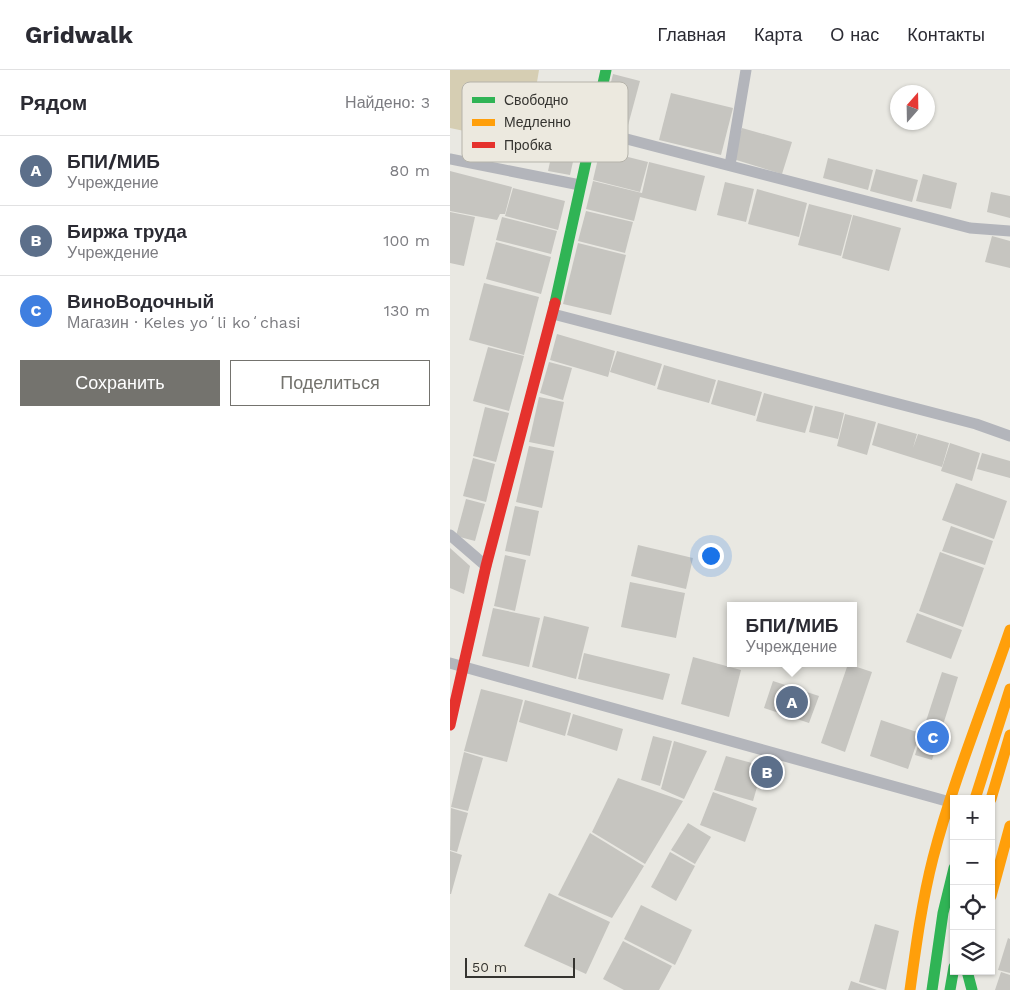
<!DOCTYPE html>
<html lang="ru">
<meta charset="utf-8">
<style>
body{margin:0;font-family:"Work Sans",sans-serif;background:#f7f7f7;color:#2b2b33}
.controls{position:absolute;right:15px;bottom:15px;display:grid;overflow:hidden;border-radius:0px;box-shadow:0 1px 4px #0004}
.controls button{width:45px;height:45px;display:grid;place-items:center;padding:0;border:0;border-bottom:1px solid #e1e1e2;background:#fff;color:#2b2b33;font:25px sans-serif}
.compass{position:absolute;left:440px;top:15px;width:45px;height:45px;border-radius:50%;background:#fff;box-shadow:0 1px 4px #0004;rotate:20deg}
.scale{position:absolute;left:15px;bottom:12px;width:110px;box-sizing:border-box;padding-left:5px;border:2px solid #353430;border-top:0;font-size:14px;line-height:18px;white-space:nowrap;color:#353430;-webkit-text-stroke:4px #ece9df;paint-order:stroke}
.you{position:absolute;left:260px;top:485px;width:18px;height:18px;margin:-12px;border:4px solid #fff;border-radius:50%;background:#1a73e8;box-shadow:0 0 0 8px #1a73e833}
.badge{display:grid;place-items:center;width:32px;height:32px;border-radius:50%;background:#74736e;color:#fff;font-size:16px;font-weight:700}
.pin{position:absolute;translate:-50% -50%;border:2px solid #fff;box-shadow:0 1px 5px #0006}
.popup{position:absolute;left:277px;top:532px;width:130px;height:65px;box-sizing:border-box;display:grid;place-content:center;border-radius:0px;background:#fff;filter:drop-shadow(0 1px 4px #0005);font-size:16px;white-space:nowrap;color:#7c7c81}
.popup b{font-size:19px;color:#2b2b33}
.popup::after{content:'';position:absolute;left:50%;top:100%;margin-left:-10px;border:10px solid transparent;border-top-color:#fff}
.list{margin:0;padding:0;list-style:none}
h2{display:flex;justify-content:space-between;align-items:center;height:65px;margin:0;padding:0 20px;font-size:21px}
h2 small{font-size:16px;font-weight:400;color:#7c7c81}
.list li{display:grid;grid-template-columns:32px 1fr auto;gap:15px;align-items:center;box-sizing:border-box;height:70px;padding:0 20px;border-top:1px solid #e1e1e2}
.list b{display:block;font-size:19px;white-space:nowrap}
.list p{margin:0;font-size:16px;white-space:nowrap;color:#7c7c81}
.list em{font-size:16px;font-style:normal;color:#7c7c81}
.actions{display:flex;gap:10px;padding:15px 20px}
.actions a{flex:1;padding:11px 0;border:1px solid #74736e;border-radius:0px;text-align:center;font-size:18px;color:#74736e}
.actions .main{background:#74736e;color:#fff}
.icon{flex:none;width:28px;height:28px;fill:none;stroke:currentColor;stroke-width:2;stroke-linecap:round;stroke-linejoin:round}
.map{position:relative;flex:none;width:560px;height:920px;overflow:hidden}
header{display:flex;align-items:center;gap:30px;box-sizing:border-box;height:70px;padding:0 25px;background:#fff;border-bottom:1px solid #e1e1e2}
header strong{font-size:24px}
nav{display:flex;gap:28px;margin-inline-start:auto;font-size:18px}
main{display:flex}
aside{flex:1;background:#fff}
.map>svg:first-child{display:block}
.green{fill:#d6ceb3}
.building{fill:#c6c5c0}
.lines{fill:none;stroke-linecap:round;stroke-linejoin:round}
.street{stroke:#b3b5bb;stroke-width:11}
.fast{stroke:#30b455;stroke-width:11}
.slow{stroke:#ff9f0a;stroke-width:11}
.jam{stroke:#e5322d;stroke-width:11}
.key{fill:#ece9df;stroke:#b5b3aa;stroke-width:1}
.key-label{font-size:14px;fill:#353430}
</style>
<header>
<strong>Gridwalk</strong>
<nav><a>Главная</a><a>Карта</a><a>О нас</a><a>Контакты</a></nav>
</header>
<main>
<aside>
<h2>Рядом<small>Найдено: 3</small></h2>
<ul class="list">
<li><span class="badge" style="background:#5c6f8a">A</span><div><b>БПИ/МИБ</b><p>Учреждение</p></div><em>80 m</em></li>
<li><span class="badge" style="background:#5c6f8a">B</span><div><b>Биржа труда</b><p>Учреждение</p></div><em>100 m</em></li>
<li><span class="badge" style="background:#3f7fe0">C</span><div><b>ВиноВодочный</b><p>Магазин · Keles yoʻli koʻchasi</p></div><em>130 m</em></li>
</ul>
<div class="actions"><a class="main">Сохранить</a><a>Поделиться</a></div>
</aside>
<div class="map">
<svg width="560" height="920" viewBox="0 0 560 920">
<rect width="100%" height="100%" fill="#e9e8e2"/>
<polygon class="green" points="0,0 89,0 87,12 74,38 24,63 0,58"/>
<g class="building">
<polygon points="163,4 190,11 177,59 151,52"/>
<polygon points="221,23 283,38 271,85 209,70"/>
<polygon points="292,58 342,72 332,104 283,89"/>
<polygon points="107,60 129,65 120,105 98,101"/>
<polygon points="150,80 198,92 190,122 143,110"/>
<polygon points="378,88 423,100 418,120 373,108"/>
<polygon points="199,92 255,106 246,141 190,127 184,151 136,139 143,111 192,123"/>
<polygon points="426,99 468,110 462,132 420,121"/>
<polygon points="0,101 62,117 55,144 50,144 47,150 0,141"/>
<polygon points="473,104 507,113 501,139 466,131"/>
<polygon points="275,112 304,119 296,152 267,145"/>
<polygon points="63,118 115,131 108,160 55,146"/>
<polygon points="307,119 357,133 349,167 298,154"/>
<polygon points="541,122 560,126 560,148 537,142"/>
<polygon points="359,134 402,145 391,186 348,175"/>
<polygon points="136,141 183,152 175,183 128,171"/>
<polygon points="0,142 25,147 14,196 0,193"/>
<polygon points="403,145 451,158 439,201 392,188"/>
<polygon points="52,147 107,161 101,184 46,170"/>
<polygon points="542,166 560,171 560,198 535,192"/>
<polygon points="46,172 101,187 91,224 36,209"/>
<polygon points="128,173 176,185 161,245 113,234"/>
<polygon points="34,213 89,227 74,285 19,270"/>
<polygon points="107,264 165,281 158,307 100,290"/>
<polygon points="38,277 74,286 59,341 23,331"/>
<polygon points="167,281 212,294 205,316 160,302"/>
<polygon points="99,292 122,298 113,330 90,323"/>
<polygon points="214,295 266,310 259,333 207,319"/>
<polygon points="268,310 312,322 305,346 261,334"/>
<polygon points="314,323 363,336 355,363 306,351"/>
<polygon points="89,327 114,332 104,377 79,372"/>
<polygon points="365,336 394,343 388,369 359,362"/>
<polygon points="35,337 59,343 46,392 23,386"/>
<polygon points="395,344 426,352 417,385 387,376"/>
<polygon points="428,353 467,364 463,378 468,364 499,373 492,397 422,375"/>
<polygon points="500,373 530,383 522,411 491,401"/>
<polygon points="79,376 104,381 92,438 66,432"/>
<polygon points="532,383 560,391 560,408 527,399"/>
<polygon points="23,388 45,394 36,432 13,426"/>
<polygon points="506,413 557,431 544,469 492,450"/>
<polygon points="16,429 35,434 25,471 6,466"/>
<polygon points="65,436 89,441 80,486 55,481"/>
<polygon points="501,456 543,471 535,495 492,481"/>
<polygon points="188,475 243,488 236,519 181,506"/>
<polygon points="0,478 20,496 14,524 0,518"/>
<polygon points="490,482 534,498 513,557 469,541"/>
<polygon points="55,485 76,490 65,541 44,536"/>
<polygon points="180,512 235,523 226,568 171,557"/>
<polygon points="43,538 90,548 79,597 32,586"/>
<polygon points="467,543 512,560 501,589 456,572"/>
<polygon points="94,546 139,557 126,609 82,597"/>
<polygon points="134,583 220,604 213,630 128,609"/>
<polygon points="243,587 291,600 279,647 231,634"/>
<polygon points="398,594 422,602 395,682 371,673"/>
<polygon points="492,602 508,607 482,690 465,685"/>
<polygon points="323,611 369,626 359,653 314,638"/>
<polygon points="31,619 73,630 57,692 14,681"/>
<polygon points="75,630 121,643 115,666 69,652"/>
<polygon points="123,644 173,659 167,681 117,665"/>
<polygon points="431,650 470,663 458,699 420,686"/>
<polygon points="203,666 222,671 210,716 191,710"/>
<polygon points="224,671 257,681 234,729 211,719"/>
<polygon points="14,682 33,688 18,741 1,737"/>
<polygon points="276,686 313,696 303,731 264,720"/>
<polygon points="168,708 233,731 195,794 142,762"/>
<polygon points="263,722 307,738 295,772 250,755"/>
<polygon points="1,738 18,743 7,782 0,780"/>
<polygon points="238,753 261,767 245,794 221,780"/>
<polygon points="140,763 194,796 162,848 108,825"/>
<polygon points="0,781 12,785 1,824 0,824"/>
<polygon points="220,782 245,796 226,831 201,817"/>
<polygon points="99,823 160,852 136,904 74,876"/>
<polygon points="191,835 242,860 225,895 174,869"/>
<polygon points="425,854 449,861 436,920 409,912"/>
<polygon points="558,868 560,869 560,903 548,900"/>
<polygon points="173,871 222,896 209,920 174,920 153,909"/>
<polygon points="551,902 560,905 560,920 545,920"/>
<polygon points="401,911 427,920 398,920"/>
</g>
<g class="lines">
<g class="street">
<polyline points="142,60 520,158 560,161"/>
<polyline points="0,89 130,115"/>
<polyline points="280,95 296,0"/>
<polyline points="103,244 526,354 560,366"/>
<polyline points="0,465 36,496"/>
<polyline points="0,593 500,732"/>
</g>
<g class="fast">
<polyline points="105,233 156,0"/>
<polyline points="517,901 522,920"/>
<polyline points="482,920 493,843 504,798"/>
<polyline points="500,920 504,897"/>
</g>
<g class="slow">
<polyline points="525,729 560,619"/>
<polyline points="541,729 560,665"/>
<polyline points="541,826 560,756"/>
<path d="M460,920C466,876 472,831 483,788C503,711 534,636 560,560"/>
</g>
<polyline class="jam" points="0,655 36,496 105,233"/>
</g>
<rect x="12" y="12" width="166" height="80" rx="8" class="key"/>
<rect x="22" y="27" width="23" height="6" fill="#30b455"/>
<rect x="22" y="49" width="23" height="7" fill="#ff9f0a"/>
<rect x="22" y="72" width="23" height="6" fill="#e5322d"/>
<g class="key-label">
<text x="54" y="35">Свободно</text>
<text x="54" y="57">Медленно</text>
<text x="54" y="80">Пробка</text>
</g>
</svg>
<div class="controls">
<button>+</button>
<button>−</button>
<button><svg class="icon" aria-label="locate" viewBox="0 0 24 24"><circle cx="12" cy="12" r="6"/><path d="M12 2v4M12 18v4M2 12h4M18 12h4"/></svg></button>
<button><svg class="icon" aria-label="layers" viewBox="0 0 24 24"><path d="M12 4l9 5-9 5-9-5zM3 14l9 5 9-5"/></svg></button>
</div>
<svg class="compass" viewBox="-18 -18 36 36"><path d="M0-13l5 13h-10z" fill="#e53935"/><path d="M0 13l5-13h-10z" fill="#7c7c81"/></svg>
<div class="scale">50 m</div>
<div class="you"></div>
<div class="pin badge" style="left:342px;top:632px;background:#5c6f8a">A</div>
<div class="popup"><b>БПИ/МИБ</b>Учреждение</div>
<div class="pin badge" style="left:317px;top:702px;background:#5c6f8a">B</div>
<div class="pin badge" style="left:483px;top:667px;background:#3f7fe0">C</div>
</div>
</main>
